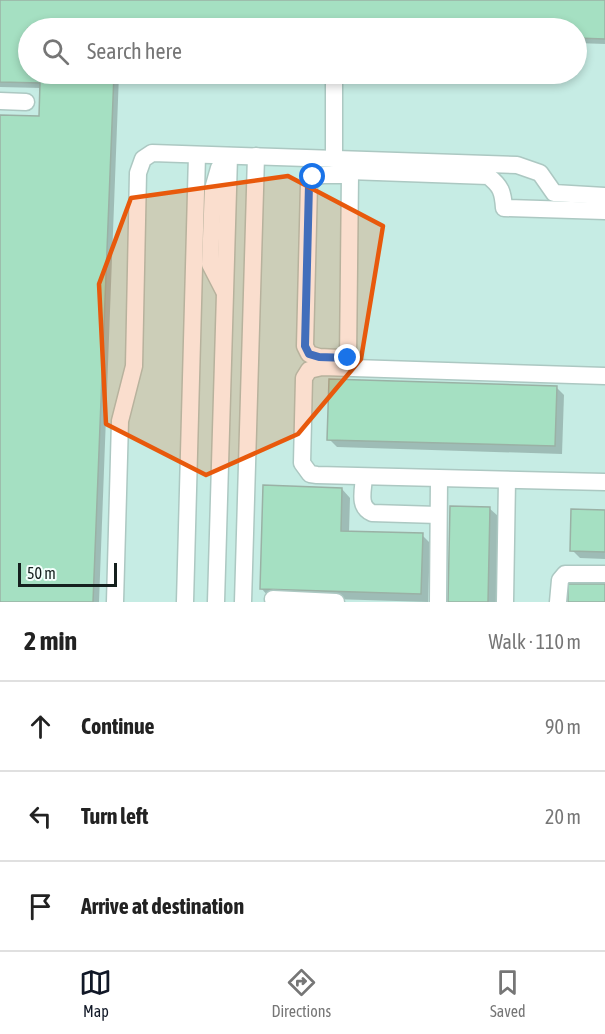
<!DOCTYPE html>
<meta charset="utf-8">
<style>
body{margin:0;font-family:"Asap Condensed",sans-serif;background:#f2f2f2;color:#222}
.scale{position:absolute;left:18px;bottom:15px;width:99px;box-sizing:border-box;padding-left:6px;border:3px solid #15201e;border-top:0;font-size:16px;line-height:21px;white-space:nowrap;color:#15201e;-webkit-text-stroke:4px #f4fffc;paint-order:stroke}
.stop{position:absolute;width:18px;height:18px;margin:-14px;border:4px solid #1a73e8;border-radius:50%;background:#fff}
.stop.end{background:#1a73e8;border-color:#fff;box-shadow:0 2px 6px #0008}
.list{margin:0;padding:0;list-style:none}
h2{display:flex;justify-content:space-between;align-items:center;height:78px;margin:0;padding:0 24px;font-size:26px}
h2 small{font-size:20px;font-weight:400;color:#767676}
.list li{display:grid;grid-template-columns:39px 1fr auto;gap:18px;align-items:center;box-sizing:border-box;height:90px;padding:0 24px;border-top:2px solid #e0e0e0}
.list b{display:block;font-size:22px;white-space:nowrap}
.list em{font-size:20px;font-style:normal;color:#767676}
.icon{flex:none;width:33px;height:33px;fill:none;stroke:currentColor;stroke-width:2;stroke-linecap:round;stroke-linejoin:round}
.map{position:relative;flex:none;width:605px;height:602px;overflow:hidden}
.search{position:absolute;background:#fff;box-shadow:0 3px 9px #0003;left:18px;right:18px;top:18px;height:66px;display:flex;align-items:center;gap:15px;box-sizing:border-box;padding:0 21px;border-radius:33px;color:#767676;font-size:22px}
.sheet{height:348px;background:#fff}
nav{display:flex;justify-content:space-around;align-items:center;box-sizing:border-box;height:84px;border-top:2px solid #e0e0e0;background:#fff;font-size:16px;color:#767676}
nav a{display:grid;justify-items:center;gap:3px}
nav .on{color:#111827}
.map>svg:first-child{display:block}
.built{fill:#c6ece4;fill-rule:evenodd}
.shadow{fill:#0003}
.building{fill:#a5e0c2;stroke:#9ab1a5;stroke-width:1.5}
.lines{fill:none;stroke-linecap:round;stroke-linejoin:round}
.minor-casing{stroke:#acc8c2;stroke-width:19}
.minor{stroke:#fff;stroke-width:16}
.route{stroke:#1a73e8;stroke-width:8}
.marked{fill:#e8590c;fill-opacity:0.2;stroke:#e8590c;stroke-width:4.5;stroke-linejoin:round}
</style>
<div class="map">
<svg width="605" height="602" viewBox="0 0 605 602">
<rect width="100%" height="100%" fill="#daf6f0"/>
<path class="built" d="M0,0H605V602H0ZM28,28H576V74H28Z"/>
<g class="shadow">
<polygon points="0,0 605,0 605,44 576,43 576,28 28,28 28,74 119,74 99,602 0,602 0,116 41,117 41,88 0,87"/>
<polygon points="556,387 564,395 562,454 337,447 329,439"/>
<polygon points="342,489 350,498 349,532 422,535 430,543 428,602 269,597 261,588"/>
<polygon points="451,507 489,508 498,516 496,602 449,602"/>
<polygon points="605,512 605,559 580,558 572,550"/>
</g>
<g class="building">
<polygon points="0,0 605,0 605,39 576,38 576,28 28,28 28,74 114,74 93,602 0,602 0,115 39,116 40,83 0,82"/>
<polygon points="329,379 557,386 555,446 327,440"/>
<polygon points="263,485 342,488 341,531 423,533 421,594 260,589"/>
<polygon points="450,506 490,507 488,602 448,602"/>
<polygon points="571,509 605,510 605,552 570,551"/>
<rect x="568" y="584" width="37" height="18"/>
</g>
<g class="lines">
<defs>
<g id="minor">
<polyline points="334,74 334,159"/>
<polyline points="0,101 26,102"/>
<path d="M349,171L488,176C501,186 503,192 504,208L605,211"/>
<polyline points="224,291 210,264 213,189 219,168 227,159"/>
<polyline points="340,358 319,357 309,354 305,346 309,184 313,177 324,175 350,175"/>
<polyline points="348,359 350,175 349,166"/>
<polyline points="605,376 322,367 309,370 304,378 302,463 310,474 317,475 605,482"/>
<path d="M364,477C363,491 358,507 372,513L438,515"/>
<polyline points="273,599 336,602"/>
<polyline points="115,602 120,421 134,366 138,173 143,159 152,153 517,165 540,173 554,193 605,196"/>
<polyline points="185,602 197,155"/>
<polyline points="216,602 229,156"/>
<polyline points="243,602 256,156"/>
<polyline points="438,602 439,479"/>
<polyline points="505,602 507,480"/>
<polyline points="558,602 560,580 565,574 605,574"/>
</g>
</defs>
<use href="#minor" class="minor-casing"/>
<use href="#minor" class="minor"/>
</g>
<g class="lines">
<polyline class="route" points="313,177 309,184 305,346 309,354 319,357 348,358"/>
</g>
<path class="marked" d="M288,176L383,226L361,359L298,434L206,475L106,424L99,284L131,198Z"/>
</svg>
<div class="scale">50 m</div>
<div class="stop" style="left:313px;top:177px"></div>
<div class="stop end" style="left:348px;top:358px"></div>
<div class="search"><svg class="icon" aria-label="search" viewBox="0 0 24 24"><circle cx="10" cy="10" r="6"/><path d="M15 15l6 6"/></svg>Search here</div>
</div>
<section class="sheet">
<h2>2 min<small>Walk · 110 m</small></h2>
<ul class="list">
<li><svg class="icon" aria-label="ahead" viewBox="0 0 24 24"><path d="M12 20V5M6 11l6-6 6 6"/></svg><div><b>Continue</b></div><em>90 m</em></li>
<li><svg class="icon" aria-label="left" viewBox="0 0 24 24"><path d="M17 20v-9H6M10 6l-5 5 5 5"/></svg><div><b>Turn left</b></div><em>20 m</em></li>
<li><svg class="icon" aria-label="arrive" viewBox="0 0 24 24"><path d="M6 21V4h12l-3 4 3 4H6"/></svg><div><b>Arrive at destination</b></div></li>
</ul>
</section>
<nav>
<a class="on"><svg class="icon" aria-label="map" viewBox="0 0 24 24"><path d="M3 6l6-2 6 2 6-2v14l-6 2-6-2-6 2zM9 4v14M15 6v14"/></svg>Map</a>
<a><svg class="icon" aria-label="directions" viewBox="0 0 24 24"><path d="M12 3l9 9-9 9-9-9zM9 14v-3h6M13 9l2 2-2 2"/></svg>Directions</a>
<a><svg class="icon" aria-label="saved" viewBox="0 0 24 24"><path d="M7 4h10v16l-5-4-5 4z"/></svg>Saved</a>
</nav>
